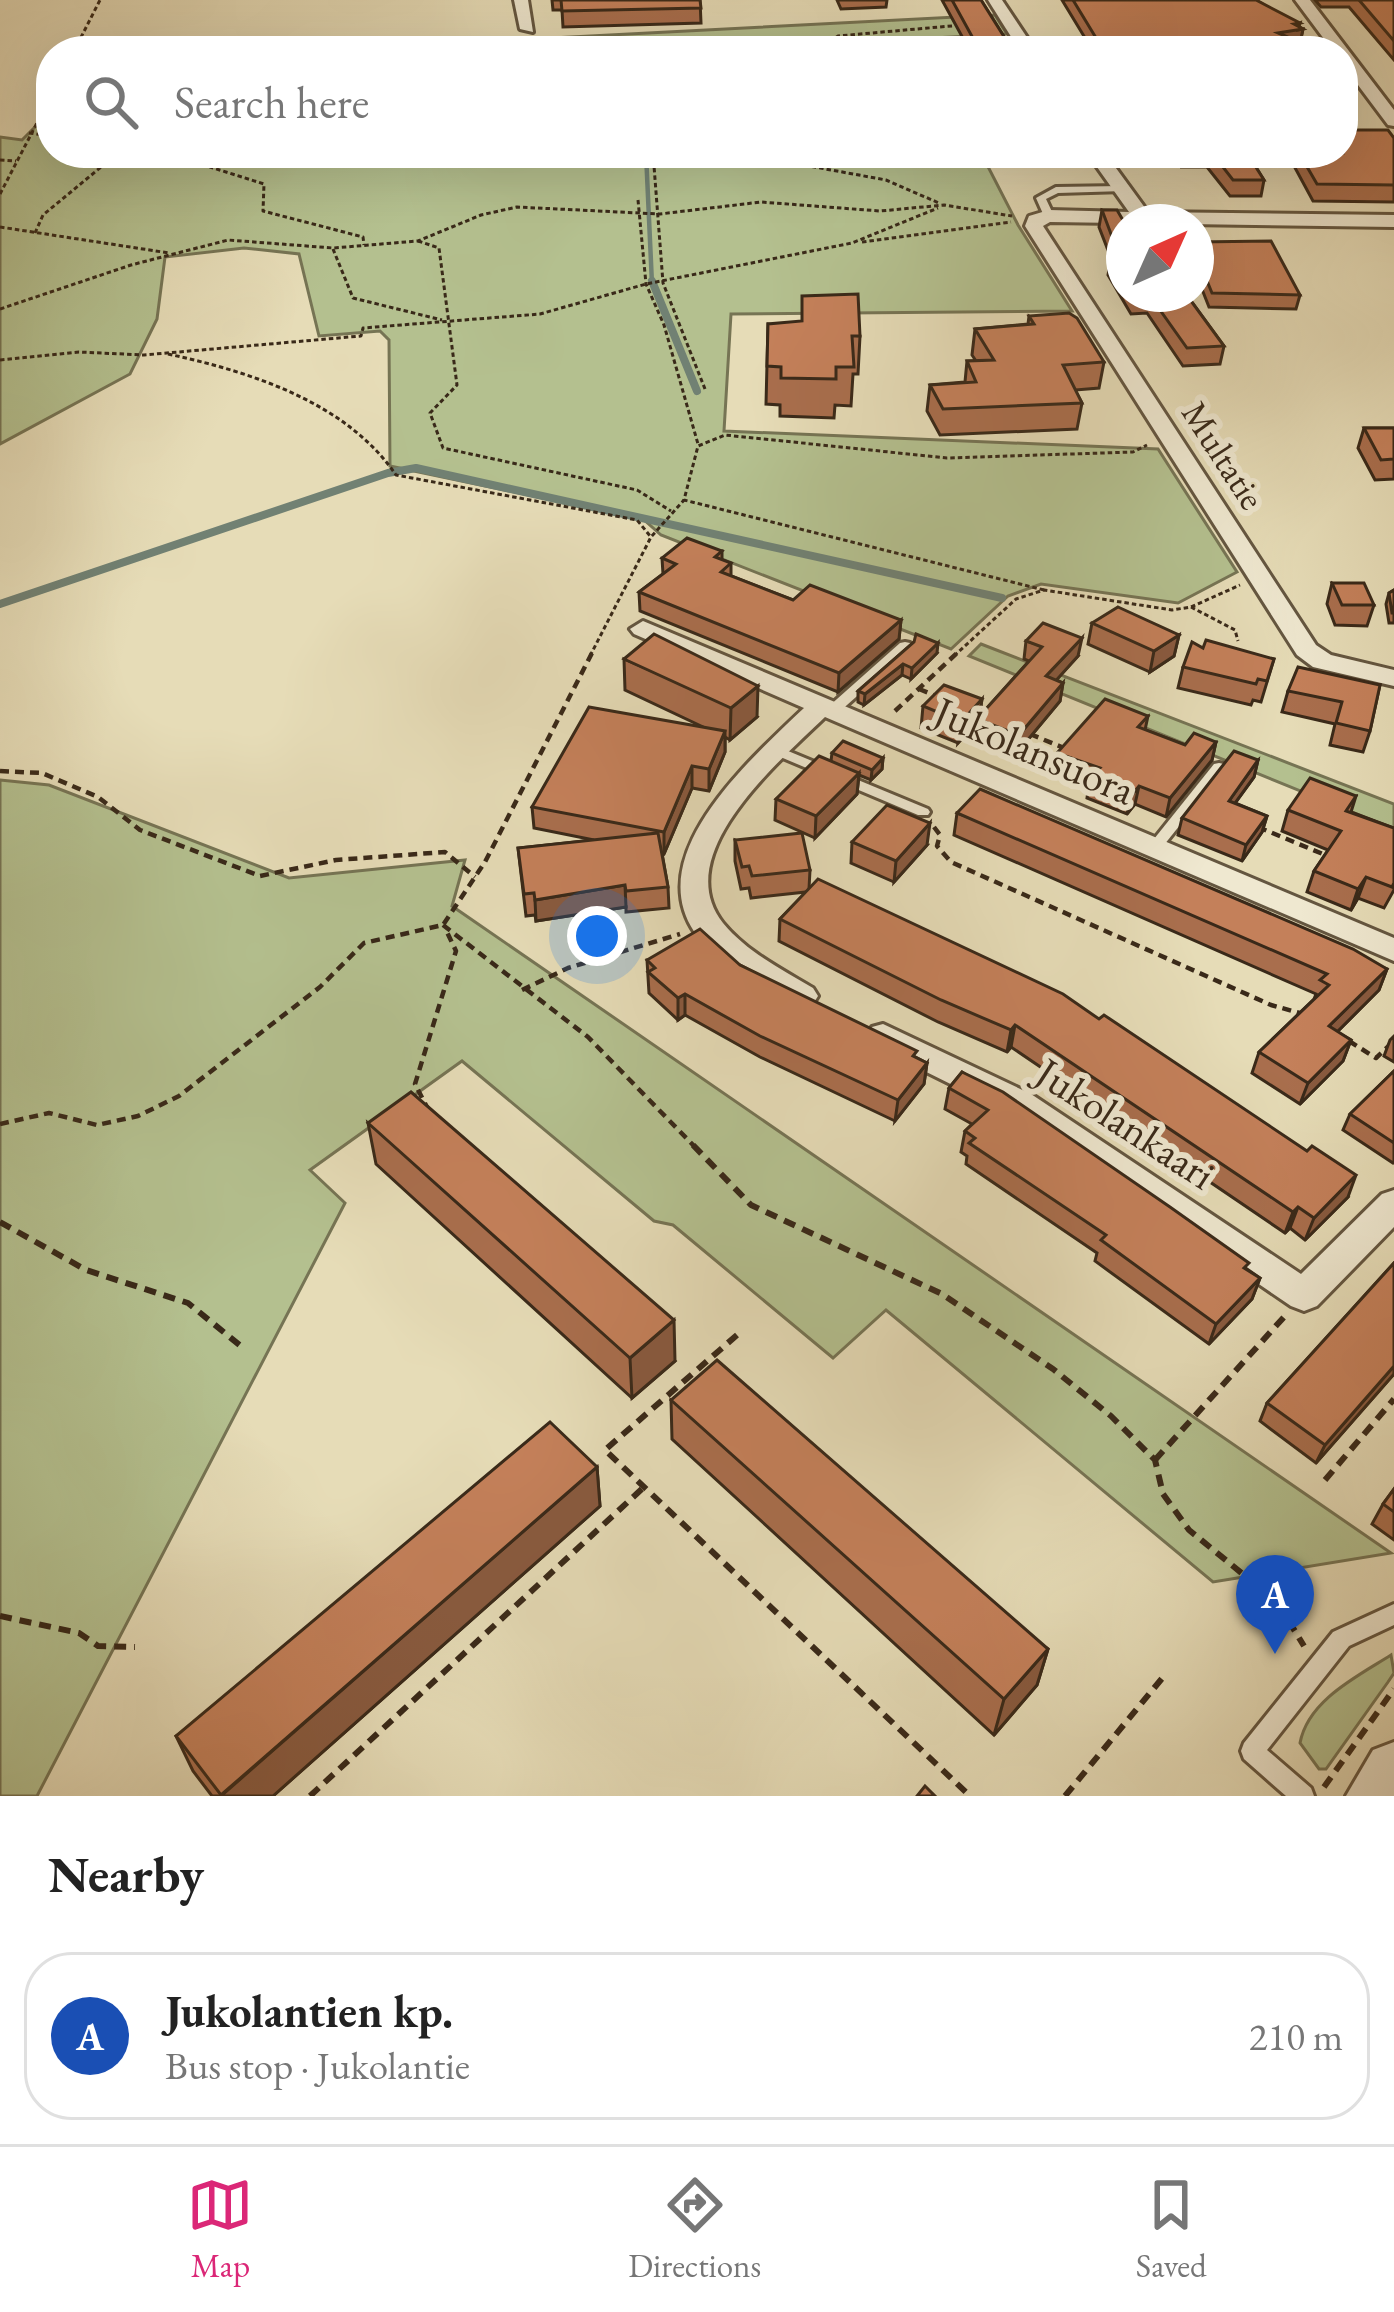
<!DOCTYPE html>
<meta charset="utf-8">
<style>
body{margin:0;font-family:"EB Garamond",serif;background:#f6f6f6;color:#222}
.compass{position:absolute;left:1106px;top:204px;width:108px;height:108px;border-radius:50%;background:#fff;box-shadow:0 12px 48px #0002;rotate:45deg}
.you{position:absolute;left:597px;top:936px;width:42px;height:42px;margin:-30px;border:9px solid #fff;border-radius:50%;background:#1a73e8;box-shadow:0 0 0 18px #1a73e833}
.badge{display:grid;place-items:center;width:78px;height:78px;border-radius:50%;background:#db2777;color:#fff;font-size:39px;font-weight:700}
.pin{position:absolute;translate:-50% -99px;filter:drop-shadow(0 3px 6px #0008)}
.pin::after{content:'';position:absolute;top:63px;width:42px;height:36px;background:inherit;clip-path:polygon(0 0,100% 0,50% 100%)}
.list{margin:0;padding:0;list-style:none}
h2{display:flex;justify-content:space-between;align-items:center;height:156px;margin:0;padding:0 48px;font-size:51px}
h2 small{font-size:39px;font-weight:400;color:#767676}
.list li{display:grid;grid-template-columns:78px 1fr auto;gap:36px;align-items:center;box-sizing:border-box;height:168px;margin:0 24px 24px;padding:0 24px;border:3px solid #e0e0e0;border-radius:48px}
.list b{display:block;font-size:45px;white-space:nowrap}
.list p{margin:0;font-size:39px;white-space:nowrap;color:#767676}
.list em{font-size:39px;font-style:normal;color:#767676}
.icon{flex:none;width:66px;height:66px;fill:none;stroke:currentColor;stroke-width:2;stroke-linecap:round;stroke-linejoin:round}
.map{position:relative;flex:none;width:1394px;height:1796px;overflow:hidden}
.search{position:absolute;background:#fff;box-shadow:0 12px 48px #0002;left:36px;right:36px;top:36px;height:132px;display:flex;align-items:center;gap:30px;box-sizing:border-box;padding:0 42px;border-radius:48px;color:#767676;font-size:45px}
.sheet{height:348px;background:#fff}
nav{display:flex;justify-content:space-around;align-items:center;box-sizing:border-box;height:168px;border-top:3px solid #e0e0e0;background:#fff;font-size:33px;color:#767676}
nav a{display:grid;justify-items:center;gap:6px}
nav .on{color:#db2777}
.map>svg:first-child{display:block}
.green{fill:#b4c08f;stroke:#767454;stroke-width:3}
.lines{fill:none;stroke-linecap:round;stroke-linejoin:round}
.stream-far1{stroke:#718173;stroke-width:4.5}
.stream{stroke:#718173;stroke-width:8}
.service-casing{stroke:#645640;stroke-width:6}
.minor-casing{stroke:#645640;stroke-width:6}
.tertiary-casing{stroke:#645640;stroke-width:6}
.path-far2{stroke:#392919;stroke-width:3;stroke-dasharray:4.5 3;stroke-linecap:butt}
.path-far1{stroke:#392919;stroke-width:4.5;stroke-dasharray:9 6;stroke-linecap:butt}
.path{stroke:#392919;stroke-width:6;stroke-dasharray:12 8;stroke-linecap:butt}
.service{fill:#efe8d0;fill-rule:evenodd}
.minor{fill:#efe8d0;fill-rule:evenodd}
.tertiary{fill:#efe8d0;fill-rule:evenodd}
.wall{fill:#a96e4d;stroke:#392919;stroke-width:3}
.shaded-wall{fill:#895a3f;stroke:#392919;stroke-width:3}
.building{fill:#c4805a;stroke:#392919;stroke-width:3}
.labels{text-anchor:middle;stroke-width:12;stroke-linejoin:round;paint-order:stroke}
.far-street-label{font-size:36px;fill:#392919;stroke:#efe8d0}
.street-label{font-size:42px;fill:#392919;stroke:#efe8d0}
</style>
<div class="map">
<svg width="1394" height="1796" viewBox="0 0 1394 1796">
<rect width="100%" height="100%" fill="#e6dcb7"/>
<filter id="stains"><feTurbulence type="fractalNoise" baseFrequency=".00167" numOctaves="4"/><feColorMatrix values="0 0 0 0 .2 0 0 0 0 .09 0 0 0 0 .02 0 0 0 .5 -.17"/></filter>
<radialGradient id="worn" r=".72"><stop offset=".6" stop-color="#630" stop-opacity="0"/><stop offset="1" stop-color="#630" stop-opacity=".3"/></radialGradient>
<g class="green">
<polygon points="995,15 1007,34 917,39 922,51 377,51 378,47"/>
<polygon points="51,111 51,153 981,153 1018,225 1072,311 731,314 724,431 1158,449 1237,572 1178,603 1041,584 1008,596 951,649 661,535 643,519 390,466 389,340 380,331 319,336 299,254 244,248 165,257 157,319 130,374 0,444 0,137 22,140"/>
<polygon points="981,644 1394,804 1394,829 969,656"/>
<polygon points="0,780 49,785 289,878 465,860 452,906 1391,1553 1213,1582 886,1310 833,1358 673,1225 654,1221 462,1061 310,1170 345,1203 37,1796 0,1796"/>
<path d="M1391,1655L1394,1673L1388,1682L1326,1769H1319L1300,1743C1308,1700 1358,1676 1391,1655Z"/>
</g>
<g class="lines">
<polyline class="stream-far1" points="646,153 652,284"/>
<g class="stream">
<polyline points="652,281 697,391"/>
<polyline points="0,604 388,473 416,468 1002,598"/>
</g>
<defs>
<g id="service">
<polygon points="1121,186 1124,187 1124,191 1058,193 1046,199 1054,216 1049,219 1044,216 1036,198 1056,187"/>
<polygon points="905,642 910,643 911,646 910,649 838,713 828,713 826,710 828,707 900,643"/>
<polygon points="776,746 928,809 930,812 928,815 918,815 771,753 769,750 771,747"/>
<polygon points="1219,763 1224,764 1226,767 1224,770 1160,850 1150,850 1148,847 1150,844 1214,764"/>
<polygon points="1394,1604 1394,1625 1349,1646 1267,1750 1311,1788 1314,1796 1286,1796 1244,1759 1241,1751 1244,1743 1333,1632"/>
</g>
<g id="minor">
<polygon points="514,0 528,0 533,32 520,29"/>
<polygon points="988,0 1002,0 1036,51 1020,51"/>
<polygon points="1295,0 1310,0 1394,110 1394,126 1388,125 1343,65 1343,51 1333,51"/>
<polygon points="1087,153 1105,153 1148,212 1394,215 1394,227 1050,222 1043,226 1316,645 1331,655 1394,670 1394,686 1313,667 1297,655 1025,226 1029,216 1049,210 1129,212"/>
<path d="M643,621L1394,938V961L825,717C781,760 668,854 723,923C747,952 781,969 813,988L818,996L813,1004C788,1012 761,986 740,973C605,891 732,776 804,708L634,634L630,629Z"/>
<polygon points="883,1024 1031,1094 1301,1274 1382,1194 1394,1190 1394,1227 1317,1306 1304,1311 1291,1306 1007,1112 872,1045 867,1036 872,1027"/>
</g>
<polygon id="tertiary" points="1394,1742 1394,1796 1346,1796 1373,1750"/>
</defs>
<use href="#service" class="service-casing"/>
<use href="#minor" class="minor-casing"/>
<use href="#tertiary" class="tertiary-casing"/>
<g class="path-far2">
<polyline points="74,51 100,0"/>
<polyline points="818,51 838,36 962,25"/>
<polyline points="29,133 51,136"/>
<polyline points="202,153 210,167 264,184 263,211 363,237 364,245"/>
<polyline points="653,153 663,283 705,389"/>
<polyline points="738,153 886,180 939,203"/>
<polyline points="0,160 16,161"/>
<polyline points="0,194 51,96"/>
<polyline points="638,200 646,284 664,325 698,444"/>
<polyline points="0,227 169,253"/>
<polyline points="35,233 43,215 118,153"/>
<polyline points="418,241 439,248 457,385 430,413 443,448 637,490 671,511"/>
<polyline points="862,242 1011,222"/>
<polyline points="333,249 353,298 442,320"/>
<polyline points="0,309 131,265 228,240 333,248 418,241 481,215 517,207 660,214 761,202 880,211 944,205 1012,216"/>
<path d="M168,354C251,372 346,402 396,475L637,520L651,537"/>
<polyline points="0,360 79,352 144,355 361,336 363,328 540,314 646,284 852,243 938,208"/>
<polyline points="1044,590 684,500 698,446 725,435 947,458 1133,452 1147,445"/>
<polyline points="1191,607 1235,630 1238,641"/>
<polyline points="590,656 651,537 684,500"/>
<polyline points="954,656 1016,599 1044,590 1172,610 1191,607 1240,585"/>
</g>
<g class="path-far1">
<polyline points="919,689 936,696"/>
<polyline points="895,711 957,653"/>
<polyline points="1030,734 1064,748"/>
<polyline points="0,771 42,773 98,797 140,830 260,876 336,860 445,852 475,877"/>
<polyline points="934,827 940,835 937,846 951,862 1271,1005 1303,1014"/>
<polyline points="1258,827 1330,857"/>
<polyline points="443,925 588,1037 696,1148"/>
<polyline points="522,990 568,968 680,934"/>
<polyline points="1349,1041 1376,1058 1394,1041"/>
<polyline points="429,1111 415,1084 456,951 446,930"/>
<polyline points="0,1124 49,1113 97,1125 138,1116 179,1096 320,987 364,943 443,925 485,862 592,653"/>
</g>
<g class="path">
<polyline points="693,1145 751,1205 942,1294 1053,1369 1111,1416 1155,1460 1163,1494 1189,1530 1277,1602 1304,1646"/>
<polyline points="0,1222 86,1270 188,1303 242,1347"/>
<polyline points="737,1335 605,1450 970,1796"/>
<polyline points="1155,1460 1284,1317"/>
<polyline points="1325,1480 1394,1399"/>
<polyline points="0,1616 79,1633 98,1646 135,1647"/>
<polyline points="1324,1787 1394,1689"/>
<polyline points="310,1796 644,1487"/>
<polyline points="1065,1796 1164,1676"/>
</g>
<use href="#service" class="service"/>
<use href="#minor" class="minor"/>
<use href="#tertiary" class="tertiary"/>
</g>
<g class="wall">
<polygon points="552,0 700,0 701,23 563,27 562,10 553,10"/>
<polygon points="837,0 887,0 886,7 841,9"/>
<polygon points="942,0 981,0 1013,51 970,51"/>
<polygon points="1062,0 1256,0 1303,29 1300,43 1320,51 1093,51"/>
<polygon points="1315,0 1394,0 1394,60 1349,7 1321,7"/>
<polygon points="1394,138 1394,202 1313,201 1287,153 1343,153"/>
<polygon points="1038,153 1074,153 1073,164 1046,166"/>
<polygon points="1172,153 1247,153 1264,180 1261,196 1230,196 1207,167 1181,167"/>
<polygon points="1102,210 1124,222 1124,294 1186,294 1224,346 1220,364 1183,366 1147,313 1131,314 1108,275 1111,258 1099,227"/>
<polygon points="1196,242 1300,295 1296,309 1209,307 1196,274"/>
<polygon points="1029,316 1104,362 1099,388 1075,390 1082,403 1077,429 940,435 927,411 930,385 965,382 967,361 976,361 972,355 975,329 1028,324"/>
<polygon points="768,324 860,336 858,374 853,374 851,406 835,405 834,418 780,416 780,405 766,404"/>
<polygon points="1364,428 1394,428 1394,479 1375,480 1358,448"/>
<polygon points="722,551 722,560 731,563 731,576 793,600 901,620 899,639 838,692 640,611 639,592 663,574 662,558"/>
<polygon points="1332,583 1374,605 1367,626 1335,625 1327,604"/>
<polygon points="1394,590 1394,623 1389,623 1386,604 1389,593"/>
<polygon points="1092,623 1179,635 1174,656 1150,672 1088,644"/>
<polygon points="1026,641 1078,656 1056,680 1063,683 1060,701 1016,754 974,738 976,723 958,743 921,728 923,706 982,699 979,717 1029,661 1024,659"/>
<polygon points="914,642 937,653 911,679 902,675 864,705 858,702 858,691"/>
<polygon points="1203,648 1274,659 1261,702 1253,700 1251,705 1178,688 1183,667"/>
<polygon points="624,659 757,717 730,740 725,737 725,752 709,791 692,788 664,854 662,853 668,887 669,908 626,912 626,907 536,921 535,915 526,916 518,848 594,840 534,828 532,807 703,727 625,690"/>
<polygon points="1380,685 1370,731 1363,752 1330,745 1335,724 1282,712 1288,691"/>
<polygon points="1148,716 1145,730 1185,745 1216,742 1212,760 1166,817 1135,804 1127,814 1087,798 1089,784 1053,771 1057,753"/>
<polygon points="832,753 883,758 882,769 871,780 859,775 857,794 815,838 775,820 776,799 831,761"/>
<polygon points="1258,760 1254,777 1235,803 1267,816 1262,832 1242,861 1178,835 1182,818"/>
<polygon points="1356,796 1351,812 1394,828 1394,890 1384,908 1358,898 1351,910 1307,892 1314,871 1328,850 1282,831 1288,810"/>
<polygon points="957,813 1387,969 1379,990 1337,1032 1351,1040 1343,1061 1300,1104 1252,1073 1259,1052 1314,999 1316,994 954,835"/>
<polygon points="735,840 810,870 809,889 1348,1197 1305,1240 1290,1228 1285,1233 1011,1047 1007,1052 938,1022 779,941 780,919 806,892 751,898 749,888 741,889 735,861"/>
<polygon points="852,842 927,845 894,882 851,863"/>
<polygon points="647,960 740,965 927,1063 924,1084 895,1121 760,1057 685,1015 678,1020 649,993"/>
<polygon points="1394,1036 1394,1062 1384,1056 1390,1040"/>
<polygon points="1394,1071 1394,1162 1393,1163 1343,1130 1350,1114"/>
<polygon points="962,1072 1260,1278 1252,1299 1209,1344 1095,1261 1097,1253 966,1164 967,1156 961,1152 965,1131 972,1124 945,1109 949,1088"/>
<polygon points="368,1123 675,1361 632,1398 376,1164"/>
<polygon points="1394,1263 1394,1374 1316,1463 1260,1421 1267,1403"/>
<polygon points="671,1400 1048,1649 1037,1685 994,1735 672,1439"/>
<polygon points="597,1467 600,1506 273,1796 212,1796 193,1771 176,1736"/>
<polygon points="1394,1489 1394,1540 1372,1524 1383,1504"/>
</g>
<g class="shaded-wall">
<polygon points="1300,23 1298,30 1303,29 1300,43 1278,33"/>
<polygon points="901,620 899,639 838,692 839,673"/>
<polygon points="1179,635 1174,656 1150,672 1154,651"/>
<polygon points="1082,638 1078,656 1043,695 1046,676"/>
<polygon points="938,643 937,653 911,679 912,668"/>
<polygon points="903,664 902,675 864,705 865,694"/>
<polygon points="1063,683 1060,701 1016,754 1019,735"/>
<polygon points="758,686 757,717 730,740 731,708"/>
<polygon points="982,699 979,720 977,719 976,723 958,743 961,722"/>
<polygon points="725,731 725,752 709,791 709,769"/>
<polygon points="1216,742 1212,760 1166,817 1170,798"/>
<polygon points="883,758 882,769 871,780 872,770"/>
<polygon points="1258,760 1254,777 1225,817 1229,801"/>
<polygon points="692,766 692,788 664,854 664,832"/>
<polygon points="859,773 857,794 815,838 816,816"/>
<polygon points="1139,786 1135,804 1127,814 1131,796"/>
<polygon points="1267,816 1262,832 1242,861 1246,845"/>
<polygon points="930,823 927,845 894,882 896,861"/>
<polygon points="1366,877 1358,898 1351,910 1358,889"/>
<polygon points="625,885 626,907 536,921 535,900"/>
<polygon points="1387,969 1379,990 1321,1048 1329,1026"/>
<polygon points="685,994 685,1015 678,1020 678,998"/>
<polygon points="1015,1025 1011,1047 1007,1052 1011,1030"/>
<polygon points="1351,1040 1343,1061 1300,1104 1308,1083"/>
<polygon points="927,1063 924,1084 895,1121 898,1100"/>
<polygon points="1356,1175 1348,1197 1305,1240 1314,1218"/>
<polygon points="1298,1207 1290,1228 1285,1233 1293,1212"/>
<polygon points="1260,1278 1252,1299 1209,1344 1216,1324"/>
<polygon points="674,1320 675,1361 632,1398 630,1358"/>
<polygon points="1394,1366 1394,1374 1316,1463 1325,1445"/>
<polygon points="597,1467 600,1506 273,1796 221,1796"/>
<polygon points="1048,1649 1037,1685 994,1735 1004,1699"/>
</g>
<g class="building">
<polygon points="561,0 700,0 701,8 562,11"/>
<polygon points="952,0 981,0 1013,51 980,51"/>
<polygon points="1073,0 1256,0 1300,23 1294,24 1303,29 1278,33 1320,51 1104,51"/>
<polygon points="1359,0 1394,0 1394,41"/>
<polygon points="1343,130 1388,130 1394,138 1394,185 1317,184 1299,153 1343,153"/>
<polygon points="1212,153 1247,153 1264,180 1233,180"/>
<polygon points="1102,210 1117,210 1124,222 1124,280 1111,258 1120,258"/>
<polygon points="1271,241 1300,295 1212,293 1196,254 1196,242"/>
<polygon points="858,294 860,336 852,336 854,367 836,367 836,379 781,378 781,367 767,366 768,324 802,321 802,296"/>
<polygon points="1133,294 1186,294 1224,346 1187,348 1150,296 1134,296"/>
<polygon points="1069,313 1077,318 1104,362 1063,365 1082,403 943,409 930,385 976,382 967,361 994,360 975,329 1034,324 1029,316"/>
<polygon points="1364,428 1394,428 1394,459 1381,460"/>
<polygon points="687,538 722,551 715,557 731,563 721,572 793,600 810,585 901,620 839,673 639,592 676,564 662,558"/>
<polygon points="1332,583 1364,583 1374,605 1342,605"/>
<polygon points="1394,590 1394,613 1392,613 1389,593"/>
<polygon points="1118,607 1179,635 1154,651 1092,623"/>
<polygon points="1043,623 1082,638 1046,676 1063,683 1019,735 977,719 1042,647 1026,641"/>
<polygon points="654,634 758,686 731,708 624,659"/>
<polygon points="916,634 938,643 912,668 903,664 865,694 858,691 914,642"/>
<polygon points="1206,640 1274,659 1267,681 1258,679 1256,684 1183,667 1192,642 1203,648"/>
<polygon points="1298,667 1380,685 1370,731 1336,723 1342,702 1288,691"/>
<polygon points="944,685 982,699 961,722 923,706"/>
<polygon points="1105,699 1148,716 1138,727 1185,745 1194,733 1216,742 1170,798 1139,786 1131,796 1090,779 1100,768 1057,753"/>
<polygon points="589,707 725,731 709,769 692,766 664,832 532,807"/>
<polygon points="843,741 883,758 872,770 832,753"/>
<polygon points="1234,751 1258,760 1229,801 1267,816 1246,845 1182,818"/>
<polygon points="819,756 859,773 816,816 776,799"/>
<polygon points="1310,778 1356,796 1346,811 1394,828 1394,883 1392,887 1366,877 1358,889 1314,871 1341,831 1288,810"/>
<polygon points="980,789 1353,949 1387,969 1329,1026 1351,1040 1308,1083 1259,1052 1329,985 1320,980 1327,974 957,813"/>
<polygon points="887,805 930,823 896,861 852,842"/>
<polygon points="658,833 668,887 626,891 625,885 535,900 534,893 524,894 518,848"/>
<polygon points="802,833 810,870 752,876 749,866 742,867 735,840"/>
<polygon points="818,879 1063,994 1099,1019 1104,1015 1307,1151 1312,1146 1356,1175 1314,1218 1298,1207 1293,1212 1015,1025 1011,1030 941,1000 780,919"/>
<polygon points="700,929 740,965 917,1051 913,1056 927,1063 898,1100 760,1036 685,994 678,998 648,972 655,968 647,960"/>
<polygon points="1394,1071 1394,1143 1350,1114"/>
<polygon points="962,1072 1003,1092 1170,1207 1249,1263 1244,1268 1260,1278 1216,1324 1101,1240 1106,1235 969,1143 975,1138 965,1131 988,1110 949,1088"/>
<polygon points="411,1092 674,1320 630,1358 368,1123"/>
<polygon points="1394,1263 1394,1366 1325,1445 1267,1403"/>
<polygon points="717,1360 1048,1649 1004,1699 671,1400"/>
<polygon points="550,1422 597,1467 221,1795 176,1736"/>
<polygon points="1394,1489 1394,1512 1383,1504"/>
<polygon points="925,1786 935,1796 917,1796"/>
</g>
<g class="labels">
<g class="far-street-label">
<text transform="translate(1224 455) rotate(57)" y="13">Multatie</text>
</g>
<g class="street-label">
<text transform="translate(1035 750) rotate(23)" y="15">Jukolansuora</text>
<text transform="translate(1126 1123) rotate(33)" y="15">Jukolankaari</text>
</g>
</g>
<rect width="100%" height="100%" filter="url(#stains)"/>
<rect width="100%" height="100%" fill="url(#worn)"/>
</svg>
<svg class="compass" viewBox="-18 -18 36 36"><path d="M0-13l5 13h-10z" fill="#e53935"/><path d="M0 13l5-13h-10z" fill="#767676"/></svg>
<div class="you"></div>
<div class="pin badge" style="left:1275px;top:1654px;background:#1a4fb4">A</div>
<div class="search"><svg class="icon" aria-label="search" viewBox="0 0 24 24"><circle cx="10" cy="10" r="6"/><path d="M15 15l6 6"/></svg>Search here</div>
</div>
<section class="sheet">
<h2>Nearby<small></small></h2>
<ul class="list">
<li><span class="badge" style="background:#1a4fb4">A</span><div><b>Jukolantien kp.</b><p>Bus stop · Jukolantie</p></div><em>210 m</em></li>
</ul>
</section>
<nav>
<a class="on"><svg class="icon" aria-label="map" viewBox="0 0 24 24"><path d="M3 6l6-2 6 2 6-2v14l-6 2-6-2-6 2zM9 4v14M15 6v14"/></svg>Map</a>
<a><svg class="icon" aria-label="directions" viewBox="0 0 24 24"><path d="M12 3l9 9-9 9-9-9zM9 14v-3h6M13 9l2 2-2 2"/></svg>Directions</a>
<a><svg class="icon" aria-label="saved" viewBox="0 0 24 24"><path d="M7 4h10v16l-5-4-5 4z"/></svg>Saved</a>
</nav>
